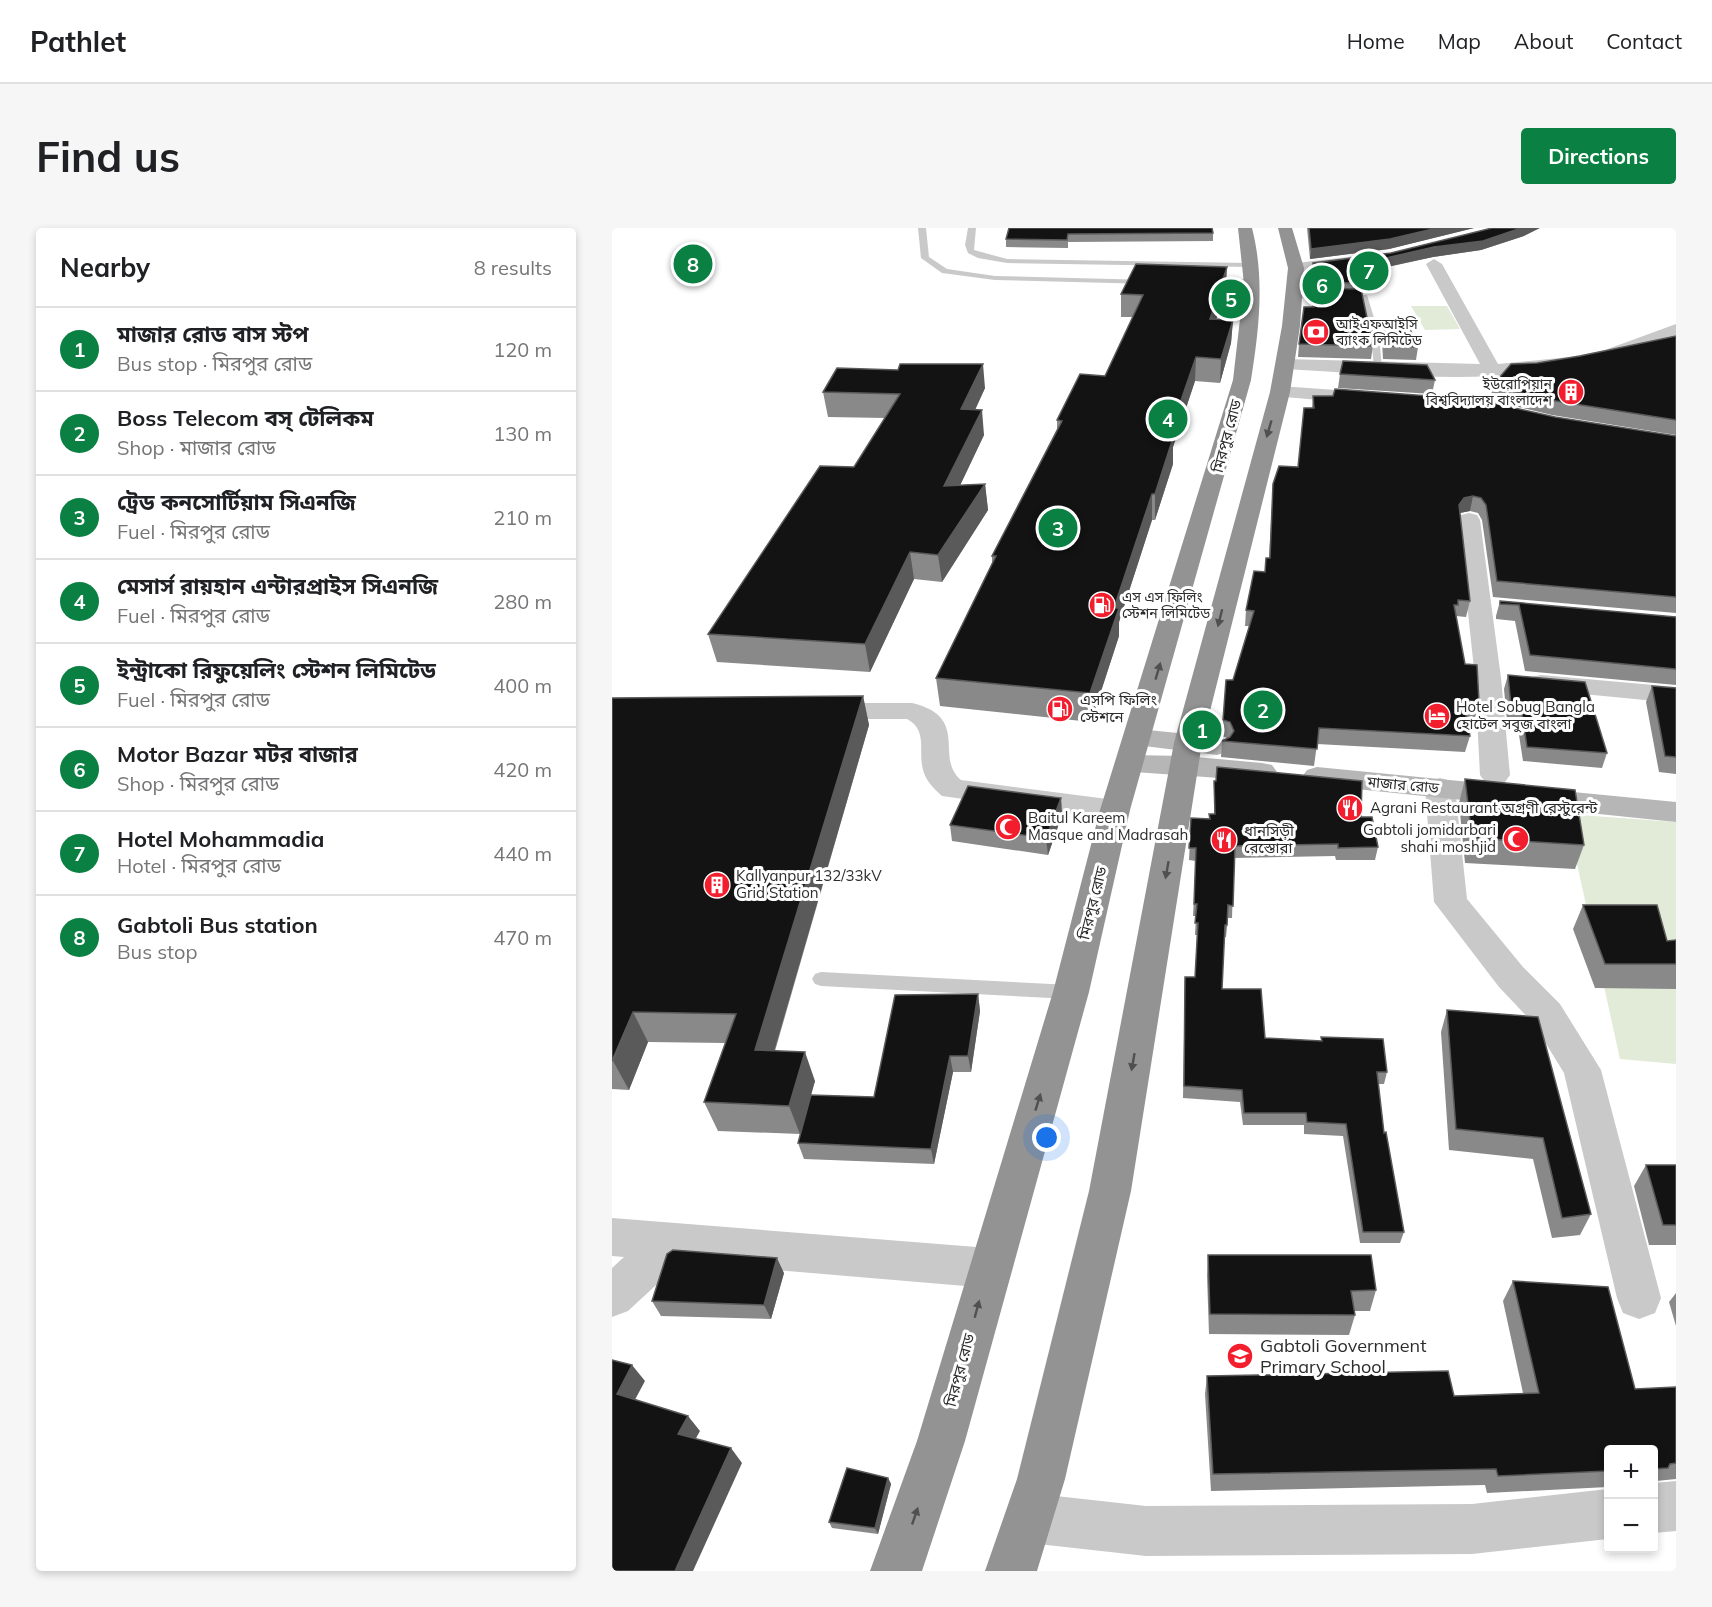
<!DOCTYPE html>
<meta charset="utf-8">
<style>
body{margin:0;font-family:Mulish,"Noto Sans Bengali",sans-serif;background:#f6f6f6;color:#202124}
.controls{position:absolute;right:18px;bottom:18px;display:grid;overflow:hidden;border-radius:6px;box-shadow:0 3px 9px #0003}
.controls button{width:54px;height:54px;display:grid;place-items:center;padding:0;border:0;border-bottom:2px solid #e0e0e0;background:#fff;color:#202124;font:30px sans-serif}
.you{position:absolute;left:435px;top:910px;width:21px;height:21px;margin:-15px;border:4px solid #fff;border-radius:50%;background:#1a73e8;box-shadow:0 0 0 9px #1a73e833}
.badge{display:grid;place-items:center;width:39px;height:39px;border-radius:50%;background:#0b8043;color:#fff;font-size:20px;font-weight:700}
.pin{position:absolute;translate:-50% -50%;border:3px solid #fff;box-shadow:0 2px 6px #0006}
.list{margin:0;padding:0;list-style:none}
h2{display:flex;justify-content:space-between;align-items:center;height:78px;margin:0;padding:0 24px;font-size:26px}
h2 small{font-size:20px;font-weight:400;color:#757577}
.list li{display:grid;grid-template-columns:39px 1fr auto;gap:18px;align-items:center;box-sizing:border-box;height:84px;padding:0 24px;border-top:2px solid #e0e0e0}
.list b{display:block;font-size:22px;white-space:nowrap}
.list p{margin:0;font-size:20px;white-space:nowrap;color:#757577}
.list em{font-size:20px;font-style:normal;color:#757577}
.map{position:relative;flex:none;width:1064px;height:1343px;overflow:hidden;border-radius:6px}
header{display:flex;align-items:center;gap:36px;box-sizing:border-box;height:84px;padding:0 30px;background:#fff;border-bottom:2px solid #e0e0e0}
header strong{font-size:28px}
nav{display:flex;gap:33px;margin-inline-start:auto;font-size:21px}
.intro{display:flex;align-items:center;justify-content:space-between;box-sizing:border-box;height:144px;padding:0 36px}
h1{margin:0;font-size:42px}
.button{padding:15px 27px;border-radius:6px;background:#0b8043;color:#fff;font-size:21px;font-weight:700}
main{display:flex;gap:36px;padding:0 36px}
aside{flex:1;background:#fff;border-radius:6px;box-shadow:0 3px 9px #0003}
.map>svg:first-child{display:block}
.green{fill:#e2ebd7}
.lines{fill:none;stroke-linecap:round;stroke-linejoin:round}
.lane{fill:#c9c9c9;fill-rule:evenodd}
.street{fill:#c9c9c9;fill-rule:evenodd}
.secondary{fill:#b6b6b6;fill-rule:evenodd}
.highway{fill:#939393;fill-rule:evenodd}
.wall{fill:#898989}
.shaded-wall{fill:#5a5a5a}
.building{fill:#131313;stroke:#5a5a5a;stroke-width:1.5}
.oneway{fill:#505050}
.labels{text-anchor:middle;stroke-width:6;stroke-linejoin:round;paint-order:stroke}
.far-poi-label{font-size:14px;fill:#2c2c2c;stroke:#fff;text-anchor:start}
.street-label{font-size:15px;fill:#2c2c2c;stroke:#fff}
.poi-label{font-size:15px;fill:#2c2c2c;stroke:#fff;text-anchor:start}
.near-poi-label{font-size:18px;fill:#2c2c2c;stroke:#fff;text-anchor:start}
</style>
<header>
<strong>Pathlet</strong>
<nav><a>Home</a><a>Map</a><a>About</a><a>Contact</a></nav>
</header>
<div class="intro"><h1>Find us</h1><a class="button">Directions</a></div>
<main>
<aside>
<h2>Nearby<small>8 results</small></h2>
<ul class="list">
<li><span class="badge">1</span><div><b>মাজার রোড বাস স্টপ</b><p>Bus stop · মিরপুর রোড</p></div><em>120 m</em></li>
<li><span class="badge">2</span><div><b>Boss Telecom বস্ টেলিকম</b><p>Shop · মাজার রোড</p></div><em>130 m</em></li>
<li><span class="badge">3</span><div><b>ট্রেড কনসোর্টিয়াম সিএনজি</b><p>Fuel · মিরপুর রোড</p></div><em>210 m</em></li>
<li><span class="badge">4</span><div><b>মেসার্স রায়হান এন্টারপ্রাইস সিএনজি</b><p>Fuel · মিরপুর রোড</p></div><em>280 m</em></li>
<li><span class="badge">5</span><div><b>ইন্ট্রাকো রিফুয়েলিং স্টেশন লিমিটেড</b><p>Fuel · মিরপুর রোড</p></div><em>400 m</em></li>
<li><span class="badge">6</span><div><b>Motor Bazar মটর বাজার</b><p>Shop · মিরপুর রোড</p></div><em>420 m</em></li>
<li><span class="badge">7</span><div><b>Hotel Mohammadia</b><p>Hotel · মিরপুর রোড</p></div><em>440 m</em></li>
<li><span class="badge">8</span><div><b>Gabtoli Bus station</b><p>Bus stop</p></div><em>470 m</em></li>
</ul>
</aside>
<div class="map">
<svg width="1064" height="1343" viewBox="0 0 1064 1343">
<rect width="100%" height="100%" fill="#fff"/>
<g class="green">
<polygon points="799,78 835,78 848,101 813,102"/>
<polygon points="954,586 1064,594 1064,836 1008,831"/>
</g>
<g class="lines">
<g class="lane">
<polygon points="306,0 314,0 317,29 335,41 383,48 538,52 542,54 538,56 383,52 330,45 309,30"/>
<polygon points="356,0 364,0 362,22 395,31 639,35 643,37 639,39 395,35 366,30 356,25 353,17"/>
<polygon points="639,51 642,55 594,56 590,54 594,52"/>
<polygon points="682,66 755,67 767,106 770,142 762,140 759,106 749,71 679,70"/>
<polygon points="209,744 459,757 465,759 468,764 465,769 459,771 209,758 203,756 200,751 203,746"/>
</g>
<g class="street">
<polygon points="745,28 753,33 750,36 684,45 676,40 684,35"/>
<path d="M822,31L830,36L886,136L958,129L993,122L1064,96V107C1044,116 1025,125 1004,130C898,160 782,147 673,141L664,136L673,131L868,136L814,36Z"/>
<polygon points="668,158 766,165 776,171 766,177 661,168 658,164 661,160"/>
<polygon points="857,285 865,287 868,292 889,450 898,547 893,554 883,557 873,554 868,547 863,450 846,292 849,287"/>
<polygon points="929,447 1064,459 1064,475 919,461 915,455 919,449"/>
<path d="M209,475H300C359,489 322,530 349,552L503,572L514,575L518,582L514,589L503,592L330,568C322,561 314,553 311,542C306,523 316,502 295,491H209L199,489L195,483L199,477Z"/>
<polygon points="828,550 839,553 843,560 855,671 911,739 948,776 989,842 1049,1070 1043,1085 1027,1091 1011,1085 1005,1070 952,845 922,796 887,759 822,674 813,560 817,553"/>
<polygon points="0,990 377,1020 392,1026 399,1040 392,1054 377,1060 69,1034 16,1083 0,1089 0,1040 12,1029 0,1028"/>
<polygon points="1064,1253 1064,1303 1042,1305 1042,1255"/>
<polygon points="996,1261 996,1311 860,1326 534,1328 417,1315 399,1308 392,1290 399,1272 417,1265 534,1278 860,1276"/>
</g>
<g class="secondary">
<polygon points="526,501 605,509 615,512 619,518 615,524 605,527 516,516 512,510 516,504"/>
<polygon points="518,527 573,528 650,535 660,537 665,544 660,551 650,553 508,543 503,536 508,529"/>
<polygon points="705,539 1064,574 1064,594 695,556 690,549 695,542"/>
</g>
<g class="highway">
<path d="M626,0H640C653,51 647,101 639,152L518,582L477,764L353,1213L310,1343H258L305,1213L441,764L488,582L621,152L632,56Z"/>
<polygon points="666,0 680,0 692,40 688,98 678,164 590,515 519,963 453,1251 425,1343 373,1343 405,1251 477,963 562,515 658,164 670,98 676,40"/>
</g>
</g>
<g class="wall">
<polygon points="397,0 601,5 601,13 456,14 456,20 394,19 394,11"/>
<polygon points="695,0 862,0 777,21 698,31"/>
<polygon points="912,8 869,22 821,29 749,45 751,55 749,64 761,118 759,131 686,129 687,116 700,79 700,64 699,64 701,35"/>
<polygon points="614,61 604,91 621,92 619,115 608,155 583,153 561,219 561,236 543,292 540,292 507,394 507,408 479,494 328,478 324,450 380,335 380,328 445,201 445,192 493,148 521,89 509,89 509,66"/>
<polygon points="772,99 806,119 804,132 771,131 770,113"/>
<polygon points="1064,108 1064,207 940,187 877,172 880,158 925,135 968,128"/>
<polygon points="728,146 823,152 820,166 726,160"/>
<polygon points="373,160 363,182 372,207 348,257 373,256 376,282 330,354 302,351 258,444 105,434 96,406 242,239 273,190 216,189 211,164"/>
<polygon points="701,168 943,189 1064,208 1064,385 881,369 870,292 866,285 858,283 848,285 858,373 854,389 844,388 853,436 867,474 863,490 854,489 858,508 853,524 705,516 702,538 609,529 610,513 615,510 610,508 614,452 621,452 637,398 633,398 634,382 653,344 654,330 657,330 661,256 686,239 700,180"/>
<polygon points="888,373 1064,389 1064,457 913,443 903,393 884,391 884,388"/>
<polygon points="896,447 995,525 990,540 911,533 905,494 895,493 892,461"/>
<polygon points="1040,458 1064,460 1064,546 1047,544 1034,474"/>
<polygon points="251,468 257,497 163,823 203,853 197,873 262,869 366,766 368,783 359,844 341,844 322,936 192,931 186,915 188,906 106,903 92,874 113,815 36,814 17,862 0,861 0,470"/>
<polygon points="853,551 972,617 963,641 853,635 847,575"/>
<polygon points="602,553 749,589 766,619 763,632 724,632 723,628 622,630 620,690 616,690 614,709 612,709 610,761 653,810 709,813 709,809 775,844 772,856 766,856 772,905 792,1004 788,1015 748,1015 731,908 692,906 692,897 631,897 628,874 571,870 573,749 583,749 585,707 583,707 584,688 581,688 584,633 577,632 579,590 597,591 602,586"/>
<polygon points="449,570 450,587 436,627 340,613 338,597"/>
<polygon points="971,677 1055,713 1064,712 1064,761 983,760 961,701"/>
<polygon points="835,782 926,789 979,986 968,1007 940,1010 921,931 837,922 829,804"/>
<polygon points="1034,937 1064,937 1064,1017 1037,1017 1022,958"/>
<polygon points="596,1027 764,1062 758,1083 742,1083 743,1087 737,1107 597,1106 595,1048"/>
<polygon points="172,1045 159,1091 49,1088 40,1073"/>
<polygon points="901,1053 1023,1161 1064,1159 1064,1251 1044,1253 1041,1255 1041,1221 996,1221 996,1259 875,1265 873,1257 599,1263 593,1166 595,1148 842,1168 911,1165 891,1073"/>
<polygon points="1064,1065 1064,1098 1057,1074"/>
<polygon points="276,1250 279,1256 266,1306 220,1300 217,1294"/>
</g>
<g class="shaded-wall">
<polygon points="825,0 862,0 777,21 698,31 699,21"/>
<polygon points="909,0 928,0 912,8 869,22 821,29 746,45 748,36"/>
<polygon points="615,39 614,61 597,114 598,91"/>
<polygon points="621,92 619,115 608,155 609,131"/>
<polygon points="584,129 583,153 561,219 561,236 543,292 543,266 556,210"/>
<polygon points="371,136 373,160 352,206 349,181"/>
<polygon points="370,182 372,207 336,283 332,258"/>
<polygon points="373,256 376,282 330,354 326,327"/>
<polygon points="540,266 540,292 507,394 507,408 479,494 478,465 502,380"/>
<polygon points="861,268 858,283 848,285 844,292 847,277 852,270"/>
<polygon points="298,324 302,351 258,444 253,416"/>
<polygon points="251,468 257,497 154,851 143,822"/>
<polygon points="449,570 450,587 436,627 434,610"/>
<polygon points="366,766 368,783 359,844 356,828"/>
<polygon points="21,784 36,814 17,862 1,833"/>
<polygon points="193,824 203,853 188,906 177,878"/>
<polygon points="338,828 341,844 322,936 319,921"/>
<polygon points="165,1030 172,1045 159,1091 152,1077"/>
<polygon points="20,1137 33,1153 18,1181 5,1166"/>
<polygon points="76,1188 88,1203 78,1221 66,1206"/>
<polygon points="119,1220 130,1235 81,1343 63,1343"/>
<polygon points="276,1250 279,1256 266,1306 263,1300"/>
</g>
<g class="building">
<polygon points="397,0 600,0 601,5 456,6 455,12 394,11"/>
<polygon points="697,0 825,0 778,11 699,21"/>
<polygon points="880,0 909,0 871,13 822,19 748,36 751,55 700,54 701,35 779,25"/>
<polygon points="524,36 615,39 598,91 621,92 609,131 584,129 556,210 561,210 543,266 540,266 502,380 507,380 478,465 324,450 384,328 380,328 450,193 445,192 468,146 493,148 531,67 509,66"/>
<polygon points="700,60 749,61 761,118 687,116 692,79 702,79"/>
<polygon points="772,99 797,99 806,119 773,118"/>
<polygon points="1064,108 1064,192 944,173 880,158 899,136 925,135 968,128"/>
<polygon points="731,133 815,137 823,152 728,146"/>
<polygon points="288,136 371,136 349,181 370,182 332,258 373,256 326,327 298,324 253,416 96,406 208,238 242,239 288,166 211,164 225,140 286,142"/>
<polygon points="723,161 831,169 866,174 868,172 943,189 1064,208 1064,369 885,353 874,277 869,270 861,268 852,270 847,277 858,373 846,372 846,377 842,377 853,436 865,437 867,474 851,472 858,508 707,500 705,521 610,513 618,509 622,503 618,494 611,492 614,452 621,452 642,383 634,382 642,343 653,344 654,330 658,330 661,256 667,238 686,239 692,180 702,180 701,168 721,168"/>
<polygon points="888,373 1064,389 1064,441 918,427 907,377 888,376"/>
<polygon points="896,447 973,454 995,525 915,519 909,479 899,478"/>
<polygon points="1040,458 1064,460 1064,529 1053,528"/>
<polygon points="251,468 143,822 193,824 177,878 92,874 124,786 21,784 0,833 0,470"/>
<polygon points="605,539 750,553 749,589 760,589 766,619 726,620 726,616 623,618 621,678 616,677 615,697 613,697 610,761 649,761 653,810 710,813 709,809 771,811 775,844 765,844 772,905 774,904 792,1004 751,1004 734,896 695,894 694,885 632,885 630,862 572,858 573,749 583,749 586,695 583,695 585,676 582,676 584,620 577,620 579,590 598,591 597,586 603,586 602,553 604,553"/>
<polygon points="853,551 963,562 972,617 860,610"/>
<polygon points="356,558 449,570 434,610 338,597"/>
<polygon points="971,677 1045,677 1055,713 1064,712 1064,736 993,736"/>
<polygon points="366,766 356,828 338,828 319,921 186,915 199,867 262,869 283,767"/>
<polygon points="835,782 926,789 979,986 950,990 931,910 844,901"/>
<polygon points="1034,937 1064,937 1064,997 1051,997"/>
<polygon points="61,1022 165,1030 152,1077 40,1073 55,1026"/>
<polygon points="596,1027 759,1027 764,1062 739,1063 743,1087 598,1086"/>
<polygon points="901,1053 996,1059 1023,1161 1064,1159 1064,1235 1058,1236 1056,1240 1041,1241 1041,1221 996,1221 996,1243 886,1248 884,1241 601,1246 595,1148 836,1143 842,1168 927,1165"/>
<polygon points="0,1132 20,1137 5,1166 76,1188 66,1206 119,1220 63,1343 0,1343"/>
<polygon points="235,1240 276,1250 263,1300 217,1294"/>
</g>
<defs><path id="oneway-solid" d="M-6-.8H1V-3.2L6.5 0L1 3.2V.8H-6Z" transform="scale(1.5)"/></defs>
<g class="oneway">
<use href="#oneway-solid" transform="translate(657 201) rotate(106)"/>
<use href="#oneway-solid" transform="translate(608 390) rotate(104)"/>
<use href="#oneway-solid" transform="translate(546 443) rotate(-74)"/>
<use href="#oneway-solid" transform="translate(555 642) rotate(100)"/>
<use href="#oneway-solid" transform="translate(521 834) rotate(100)"/>
<use href="#oneway-solid" transform="translate(426 874) rotate(-73)"/>
<use href="#oneway-solid" transform="translate(365 1081) rotate(-75)"/>
<use href="#oneway-solid" transform="translate(303 1288) rotate(-71)"/>
</g>
<defs>
<symbol id="bank-disc" viewBox="-11 -11 22 22"><circle r="9.5" fill="#f21e2d" stroke="#fff"/><path d="M-6-4H6V4H-6ZM0-2.3a2.3 2.3 0 1 0 0 4.6a2.3 2.3 0 1 0 0-4.6Z" fill="#fff"/></symbol>
<symbol id="building-disc" viewBox="-11 -11 22 22"><circle r="9.5" fill="#f21e2d" stroke="#fff"/><path d="M-4-6H4V6H1V3H-1V6H-4ZM-2.5-4.3h1.7v1.8h-1.7ZM.8-4.3h1.7v1.8H.8ZM-2.5-1h1.7V.8h-1.7ZM.8-1h1.7V.8H.8Z" fill="#fff"/></symbol>
<symbol id="fuel-disc" viewBox="-11 -11 22 22"><circle r="9.5" fill="#f21e2d" stroke="#fff"/><path d="M-5.5-6h7V0h2V4h1.3V-2.5L3-4.5l.8-.8L6-3V5H2.5V1h-1V6h-7ZM-4.2-4.7v3.2H.2V-4.7Z" fill="#fff"/></symbol>
<symbol id="hotel-disc" viewBox="-11 -11 22 22"><circle r="9.5" fill="#f21e2d" stroke="#fff"/><path d="M-6-4.5h1.5V1H6V5H4.5V3h-9V5H-6ZM-4 0a1.8 1.8 0 1 1 3.6 0ZM.5 0V-2.5h3Q6-2.5 6 0Z" fill="#fff"/></symbol>
<symbol id="restaurant-disc" viewBox="-11 -11 22 22"><circle r="9.5" fill="#f21e2d" stroke="#fff"/><path d="M-5-6h1v4h1v-4h1v4h1v-4h1v5L-1.5 .5V6h-2V.5L-5-1ZM5-6V6H3V1.5H1.5Q1.5-4 5-6Z" fill="#fff"/></symbol>
<symbol id="mosque-disc" viewBox="-11 -11 22 22"><circle r="9.5" fill="#f21e2d" stroke="#fff"/><path d="M3.5-4.9A6 6 0 1 0 3.5 4.9A5 5 0 1 1 3.5-4.9Z" fill="#fff"/></symbol>
<symbol id="school-disc" viewBox="-11 -11 22 22"><circle r="9.5" fill="#f21e2d" stroke="#fff"/><path d="M0-5L7-2L0 1L-7-2ZM-4 1L0 2.5L4 1V4Q0 6-4 4Z" fill="#fff"/></symbol>
</defs>
<g fill-rule="evenodd">
<use href="#bank-disc" x="689" y="89" width="30" height="30"/>
<use href="#building-disc" x="944" y="149" width="30" height="30"/>
<use href="#fuel-disc" x="475" y="362" width="30" height="30"/>
<use href="#fuel-disc" x="433" y="466" width="30" height="30"/>
<use href="#hotel-disc" x="810" y="473" width="30" height="30"/>
<use href="#restaurant-disc" x="723" y="565" width="30" height="30"/>
<use href="#mosque-disc" x="381" y="584" width="30" height="30"/>
<use href="#mosque-disc" x="889" y="596" width="30" height="30"/>
<use href="#restaurant-disc" x="597" y="597" width="30" height="30"/>
<use href="#building-disc" x="90" y="642" width="30" height="30"/>
<use href="#school-disc" x="613" y="1113" width="30" height="30"/>
</g>
<g class="labels">
<g class="far-poi-label">
<text x="724" y="101">আইএফআইসি<tspan x="724" dy="16">ব্যাংক লিমিটেড</tspan></text>
<text x="940" y="161" text-anchor="end">ইউরোপিয়ান<tspan x="940" dy="16">বিশ্ববিদ্যালয় বাংলাদেশ</tspan></text>
<text x="510" y="374">এস এস ফিলিং<tspan x="510" dy="16">স্টেশন লিমিটেড</tspan></text>
</g>
<g class="street-label">
<text transform="translate(615 208) rotate(-75)" y="5">মিরপুর রোড</text>
<text transform="translate(791 557) rotate(5)" y="5">মাজার রোড</text>
<text transform="translate(481 675) rotate(-76)" y="5">মিরপুর রোড</text>
<text transform="translate(348 1142) rotate(-75)" y="5">মিরপুর রোড</text>
</g>
<g class="poi-label">
<text x="468" y="477">এসপি ফিলিং<tspan x="468" dy="17">স্টেশনে</tspan></text>
<text x="844" y="484">Hotel Sobug Bangla<tspan x="844" dy="17">হোটেল সবুজ বাংলা</tspan></text>
<text x="758" y="585">Agrani Restaurant অগ্রণী রেস্টুরেন্ট</text>
<text x="416" y="595">Baitul Kareem<tspan x="416" dy="17">Masque and Madrasah</tspan></text>
<text x="884" y="607" text-anchor="end">Gabtoli jomidarbari<tspan x="884" dy="17">shahi moshjid</tspan></text>
<text x="632" y="608">ধানসিড়ী<tspan x="632" dy="17">রেস্তোরা</tspan></text>
<text x="124" y="653">Kallyanpur 132/33kV<tspan x="124" dy="17">Grid Station</tspan></text>
</g>
<g class="near-poi-label">
<text x="648" y="1124">Gabtoli Government<tspan x="648" dy="21">Primary School</tspan></text>
</g>
</g>
</svg>
<div class="controls">
<button>+</button>
<button>−</button>
</div>
<div class="you"></div>
<div class="pin badge" style="left:590px;top:502px">1</div>
<div class="pin badge" style="left:651px;top:482px">2</div>
<div class="pin badge" style="left:446px;top:300px">3</div>
<div class="pin badge" style="left:556px;top:191px">4</div>
<div class="pin badge" style="left:619px;top:71px">5</div>
<div class="pin badge" style="left:710px;top:57px">6</div>
<div class="pin badge" style="left:757px;top:43px">7</div>
<div class="pin badge" style="left:81px;top:36px">8</div>
</div>
</main>
